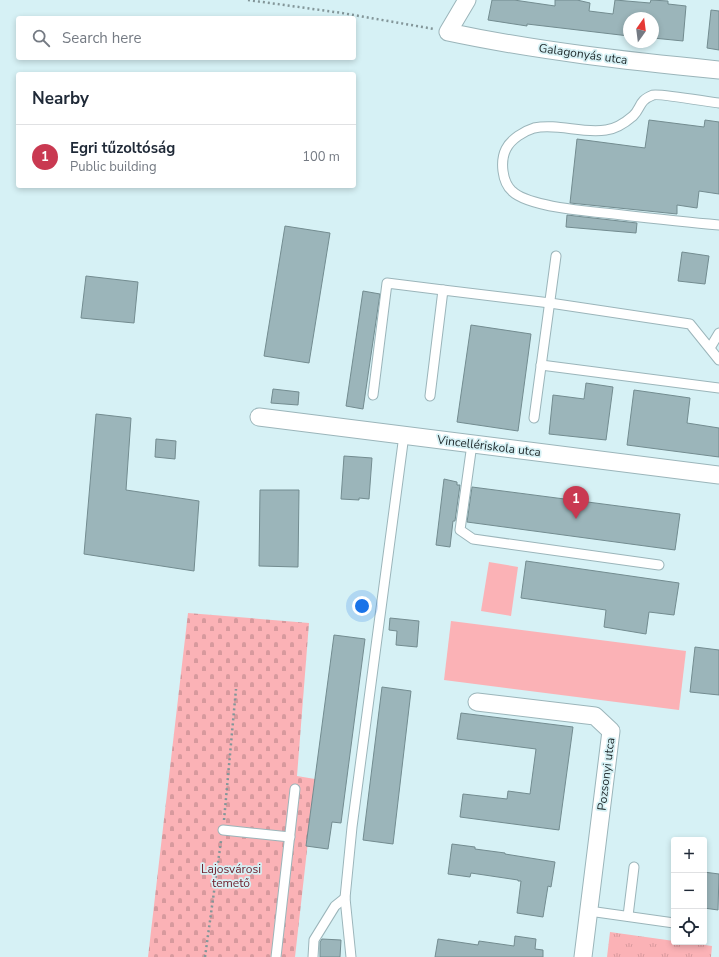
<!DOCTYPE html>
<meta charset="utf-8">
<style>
body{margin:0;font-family:"Nunito Sans",sans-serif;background:#f6f6f7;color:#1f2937}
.controls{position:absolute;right:12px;bottom:12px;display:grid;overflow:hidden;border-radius:4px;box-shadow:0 2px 6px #0003}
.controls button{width:36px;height:36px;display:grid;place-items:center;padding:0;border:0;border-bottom:1px solid #e0e1e3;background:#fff;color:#1f2937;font:20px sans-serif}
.compass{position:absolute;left:623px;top:12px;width:36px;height:36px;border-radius:50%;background:#fff;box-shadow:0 2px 6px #0003;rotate:14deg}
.you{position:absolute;left:362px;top:606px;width:14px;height:14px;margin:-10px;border:3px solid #fff;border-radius:50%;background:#1a73e8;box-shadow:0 0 0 6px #1a73e833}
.badge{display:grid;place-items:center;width:26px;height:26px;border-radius:50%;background:#c93951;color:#fff;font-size:13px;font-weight:700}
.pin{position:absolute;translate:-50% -33px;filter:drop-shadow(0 1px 2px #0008)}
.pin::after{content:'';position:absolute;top:21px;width:14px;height:12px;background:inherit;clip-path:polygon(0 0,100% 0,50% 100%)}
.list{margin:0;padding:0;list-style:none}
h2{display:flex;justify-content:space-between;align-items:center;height:52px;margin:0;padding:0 16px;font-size:17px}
h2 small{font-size:13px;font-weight:400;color:#747a83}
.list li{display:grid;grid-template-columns:26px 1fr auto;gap:12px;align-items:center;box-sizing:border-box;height:64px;padding:0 16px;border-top:1px solid #e0e1e3}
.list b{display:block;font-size:15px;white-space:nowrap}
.list p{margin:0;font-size:13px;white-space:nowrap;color:#747a83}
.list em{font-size:13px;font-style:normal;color:#747a83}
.icon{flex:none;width:22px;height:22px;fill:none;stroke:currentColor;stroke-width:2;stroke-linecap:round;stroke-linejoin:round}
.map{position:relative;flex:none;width:719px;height:957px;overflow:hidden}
.search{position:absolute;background:#fff;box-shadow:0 2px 6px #0003;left:16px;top:16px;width:340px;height:44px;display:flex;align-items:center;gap:10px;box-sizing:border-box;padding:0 14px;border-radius:4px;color:#747a83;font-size:15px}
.panel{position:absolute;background:#fff;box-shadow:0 2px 6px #0003;left:16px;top:72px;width:340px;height:116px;border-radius:4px}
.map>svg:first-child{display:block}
.grass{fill:#fbb2b6}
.cemetery{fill:url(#cemetery-stones)}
.park{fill:url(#park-tufts)}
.building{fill:#9bb5ba;stroke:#738c90}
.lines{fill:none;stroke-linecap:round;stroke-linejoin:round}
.lane-casing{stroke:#9bb5ba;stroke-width:11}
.street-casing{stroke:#9bb5ba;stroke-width:19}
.path{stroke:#839699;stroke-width:2.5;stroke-dasharray:2 3;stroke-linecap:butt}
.lane{stroke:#fff;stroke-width:9}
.street{stroke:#fff;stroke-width:17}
.labels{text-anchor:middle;stroke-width:3.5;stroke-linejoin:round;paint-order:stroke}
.street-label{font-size:12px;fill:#222c2e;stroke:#d6f1f5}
.park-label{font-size:12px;fill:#6d1a28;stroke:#d6f1f5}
</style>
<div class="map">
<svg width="719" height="957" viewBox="0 0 719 957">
<defs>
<pattern id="cemetery-stones" width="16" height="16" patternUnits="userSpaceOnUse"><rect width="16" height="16" fill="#fbb2b6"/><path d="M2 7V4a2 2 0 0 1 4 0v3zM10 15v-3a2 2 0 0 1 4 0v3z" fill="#d7999d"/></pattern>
<pattern id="park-tufts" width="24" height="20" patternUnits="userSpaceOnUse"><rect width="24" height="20" fill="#fbb2b6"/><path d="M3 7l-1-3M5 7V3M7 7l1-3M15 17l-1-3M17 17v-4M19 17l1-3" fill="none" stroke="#d7999d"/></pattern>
</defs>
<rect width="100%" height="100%" fill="#d6f1f5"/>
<g class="grass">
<polygon points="489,562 518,567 511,616 481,611"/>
<polygon points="451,621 686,651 679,710 444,680"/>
</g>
<polygon class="cemetery" points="188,613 309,623 297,776 315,779 295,957 148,957"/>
<polygon class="park" points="610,932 674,941 674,942 685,942 712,946 711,957 607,957"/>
<g class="building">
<polygon points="492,0 514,0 555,6 555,0 577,0 590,3 589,11 613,14 615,0 650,3 651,0 668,1 668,4 686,6 683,41 653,38 653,18 629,18 629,36 527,24 527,26 488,20"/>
<polygon points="711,10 719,11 719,50 707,48"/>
<polygon points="649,120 704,127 705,120 719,122 719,194 699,191 697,208 677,205 677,214 570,203 577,139 645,148"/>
<polygon points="567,215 637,223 636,233 566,227"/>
<polygon points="285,226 330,233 309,363 264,356"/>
<polygon points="682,252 709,256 705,284 678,281"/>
<polygon points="86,276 138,282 134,323 81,318"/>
<polygon points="363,291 380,294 363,409 346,406"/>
<polygon points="471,325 531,334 518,431 457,422"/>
<polygon points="586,383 613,387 606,440 549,434 553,395 584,399"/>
<polygon points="273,389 299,392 298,405 271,403"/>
<polygon points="634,390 690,398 687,423 719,428 719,457 627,445"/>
<polygon points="96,414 131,418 126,490 199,501 194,571 84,554"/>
<polygon points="156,439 176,441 175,459 155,457"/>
<polygon points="344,456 372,458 369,499 359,498 359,500 341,499"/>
<polygon points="444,479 457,482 457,485 460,485 455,521 453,521 450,547 436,545"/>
<polygon points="472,487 680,514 675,550 467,522"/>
<polygon points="260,490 299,490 298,567 259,566"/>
<polygon points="526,561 679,583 674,615 649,612 646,634 604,627 606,610 521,598"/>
<polygon points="390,618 419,621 417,647 396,645 397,631 389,630"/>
<polygon points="334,635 365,639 341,823 332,822 328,849 306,846"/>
<polygon points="695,647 719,650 719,695 690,692"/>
<polygon points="382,687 411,691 393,844 363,840"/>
<polygon points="461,713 573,727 559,830 460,817 463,794 507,799 508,791 530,794 536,749 457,739"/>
<polygon points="452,844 475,847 475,849 505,853 505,854 555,862 551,887 548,886 543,917 517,913 521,881 518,881 518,880 471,873 470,877 448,874"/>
<polygon points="704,872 719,874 718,910 704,908"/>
<polygon points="515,936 536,939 535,949 543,950 543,957 435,957 438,939 478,945 479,941 514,946"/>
<polygon points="322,939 341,940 340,957 320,957 320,942"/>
</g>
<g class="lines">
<defs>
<g id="lane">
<path d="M719,103C709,102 659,93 653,95C638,101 642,107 633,116C626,122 615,129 606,130C582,134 558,123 534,128C524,131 511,139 506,149C500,161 502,182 512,191C528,207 591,212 614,214C649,218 684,222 719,225"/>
<polyline points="710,348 719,333"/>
<polyline points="541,365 719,388"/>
<polyline points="373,395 387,283 443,290"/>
<polyline points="430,396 443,290 550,303 690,324 719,360"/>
<polyline points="534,418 556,256"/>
<polyline points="472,444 460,530 473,539 659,565"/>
<polyline points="223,830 290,837"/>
<polyline points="589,911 674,923"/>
<polyline points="628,916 634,867"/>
<polyline points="276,957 295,789"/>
<polyline points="313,957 314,940 335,906 345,898"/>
<polyline points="351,957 345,898 352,827 404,435"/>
</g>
<g id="street">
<path d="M467,0L448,32C537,51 628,61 719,70"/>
<polyline points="259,417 719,475"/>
<polyline points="477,702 595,716 611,731 583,957"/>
</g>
</defs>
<use href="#lane" class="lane-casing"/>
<use href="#street" class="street-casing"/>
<g class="path">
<polyline points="248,0 342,13 434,29"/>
<polyline points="224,820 236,689"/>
<polyline points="205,957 221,841"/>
</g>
<use href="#lane" class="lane"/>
<use href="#street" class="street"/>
</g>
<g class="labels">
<g class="street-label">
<text transform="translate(583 54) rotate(8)" y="4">Galagonyás utca</text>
<text transform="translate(489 446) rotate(7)" y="4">Vincellériskola utca</text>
<text transform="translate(606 774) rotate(-83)" y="4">Pozsonyi utca</text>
</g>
<g class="park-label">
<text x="231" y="873">Lajosvárosi<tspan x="231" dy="14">temető</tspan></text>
</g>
</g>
</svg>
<div class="controls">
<button>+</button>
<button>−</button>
<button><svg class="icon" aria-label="locate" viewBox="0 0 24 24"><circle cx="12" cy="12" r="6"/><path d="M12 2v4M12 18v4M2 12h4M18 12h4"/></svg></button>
</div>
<svg class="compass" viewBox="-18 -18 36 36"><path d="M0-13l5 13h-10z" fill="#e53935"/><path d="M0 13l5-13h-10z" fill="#747a83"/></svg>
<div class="you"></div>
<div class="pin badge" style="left:576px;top:519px">1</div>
<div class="search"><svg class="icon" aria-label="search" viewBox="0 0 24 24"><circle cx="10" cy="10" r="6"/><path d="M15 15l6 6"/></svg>Search here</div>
<section class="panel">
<h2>Nearby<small></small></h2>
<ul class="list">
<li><span class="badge">1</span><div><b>Egri tűzoltóság</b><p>Public building</p></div><em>100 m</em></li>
</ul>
</section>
</div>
